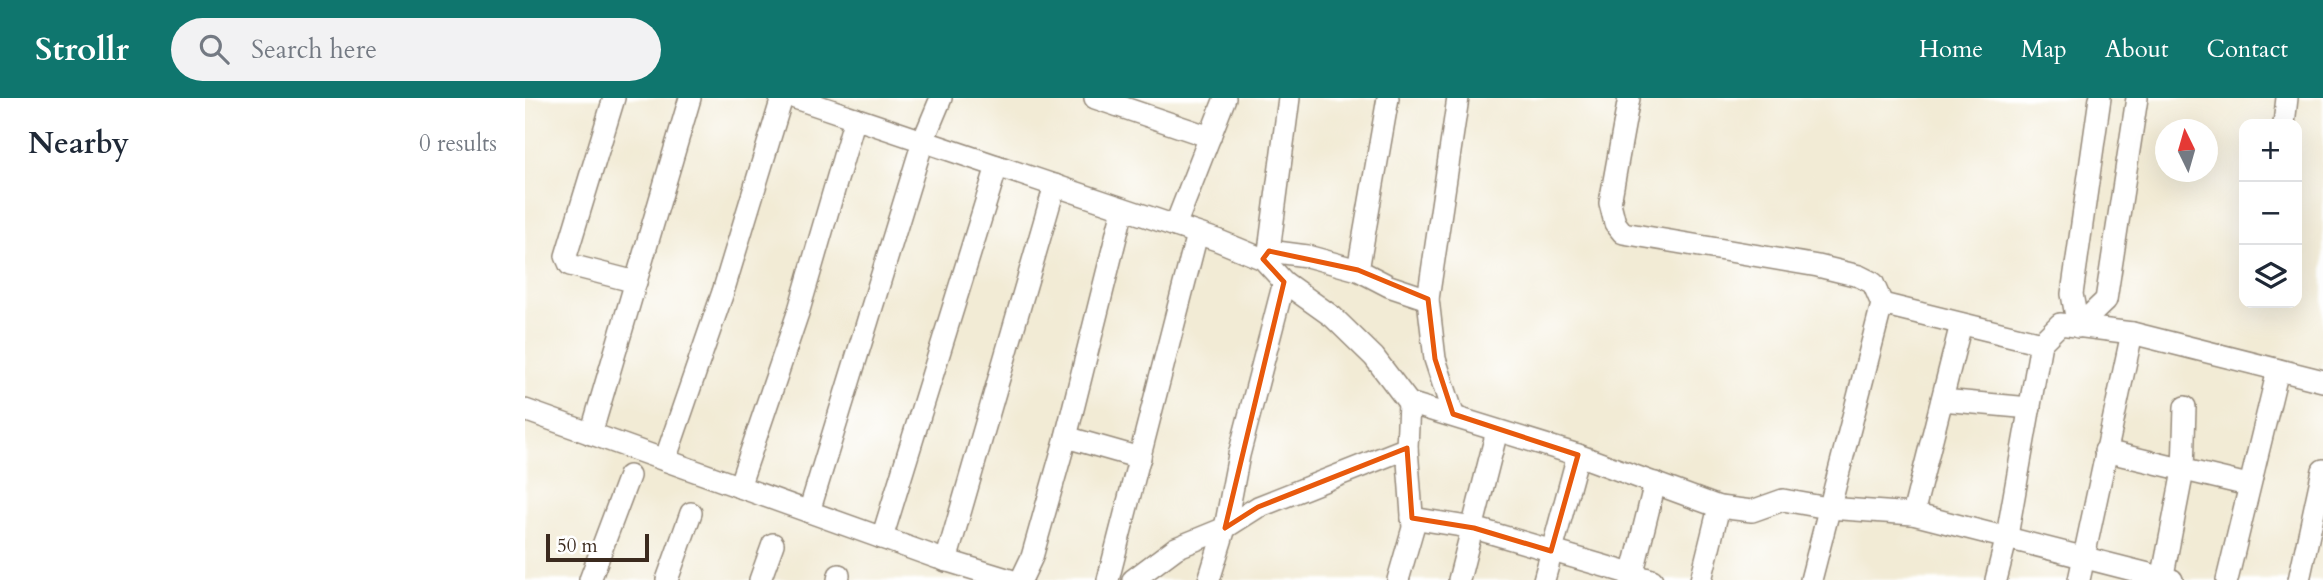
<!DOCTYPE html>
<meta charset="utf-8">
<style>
body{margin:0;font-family:Cardo,serif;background:#f2f2f3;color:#1f2937}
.controls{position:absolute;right:21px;top:21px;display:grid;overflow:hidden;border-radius:14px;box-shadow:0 7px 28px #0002}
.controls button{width:63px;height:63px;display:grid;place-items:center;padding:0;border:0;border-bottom:2px solid #e0e1e3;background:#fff;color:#1f2937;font:35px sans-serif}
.compass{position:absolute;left:1630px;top:21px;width:63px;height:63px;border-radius:50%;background:#fff;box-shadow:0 7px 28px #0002;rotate:355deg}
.scale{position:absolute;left:21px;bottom:18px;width:103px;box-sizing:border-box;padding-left:7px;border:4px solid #3b2a1e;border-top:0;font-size:19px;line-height:24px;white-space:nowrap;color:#3b2a1e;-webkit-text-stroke:5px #fff;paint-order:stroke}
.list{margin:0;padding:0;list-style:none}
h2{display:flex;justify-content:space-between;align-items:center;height:91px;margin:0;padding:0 28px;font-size:30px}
h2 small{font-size:23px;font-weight:400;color:#747a83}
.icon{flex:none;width:38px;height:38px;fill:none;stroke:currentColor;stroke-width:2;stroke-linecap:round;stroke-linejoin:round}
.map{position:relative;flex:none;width:1798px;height:482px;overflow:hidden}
header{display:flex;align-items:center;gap:42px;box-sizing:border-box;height:98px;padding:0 35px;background:#0f766e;color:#fff}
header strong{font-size:33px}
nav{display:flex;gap:38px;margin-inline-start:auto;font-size:24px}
.search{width:490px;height:63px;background:#f2f2f3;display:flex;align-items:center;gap:18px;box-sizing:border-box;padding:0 24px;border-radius:38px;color:#747a83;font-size:26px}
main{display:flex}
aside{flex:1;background:#fff}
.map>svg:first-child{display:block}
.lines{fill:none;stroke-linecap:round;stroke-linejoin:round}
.minor-casing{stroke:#968a7a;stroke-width:24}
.minor{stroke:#fff;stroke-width:21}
.marked{fill:none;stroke:#e8590c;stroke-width:5;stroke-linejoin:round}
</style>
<header>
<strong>Strollr</strong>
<div class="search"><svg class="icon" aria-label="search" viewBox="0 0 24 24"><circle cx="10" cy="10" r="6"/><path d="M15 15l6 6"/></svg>Search here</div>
<nav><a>Home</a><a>Map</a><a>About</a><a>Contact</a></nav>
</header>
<main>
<aside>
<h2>Nearby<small>0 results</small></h2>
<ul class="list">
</ul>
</aside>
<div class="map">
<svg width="1798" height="482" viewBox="0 0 1798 482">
<rect width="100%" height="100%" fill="#fff"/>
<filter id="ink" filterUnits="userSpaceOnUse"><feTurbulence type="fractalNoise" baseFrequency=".0143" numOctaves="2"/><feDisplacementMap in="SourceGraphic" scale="14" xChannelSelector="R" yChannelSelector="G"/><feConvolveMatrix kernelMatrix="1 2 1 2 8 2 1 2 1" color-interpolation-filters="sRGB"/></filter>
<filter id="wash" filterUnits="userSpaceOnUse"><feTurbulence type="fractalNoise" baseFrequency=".00686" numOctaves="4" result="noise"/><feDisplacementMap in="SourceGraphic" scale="28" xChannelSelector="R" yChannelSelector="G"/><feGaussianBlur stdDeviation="1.57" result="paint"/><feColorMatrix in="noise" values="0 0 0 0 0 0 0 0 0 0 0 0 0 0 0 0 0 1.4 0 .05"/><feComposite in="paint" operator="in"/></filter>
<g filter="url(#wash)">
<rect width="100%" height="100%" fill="#f2ebd5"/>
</g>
<g filter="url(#ink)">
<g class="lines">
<defs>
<g id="minor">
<polyline points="89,0 41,158 45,167 111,184"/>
<polyline points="270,0 692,142 738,161 759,184 808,219 849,259 884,305 1053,357 1194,409 1227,413 1258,402 1303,410 1388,416 1647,482"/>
<polyline points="570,0 685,39"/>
<polyline points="1104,0 1085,105 1090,125 1098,135 1293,168 1334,178 1348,185 1357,206 1286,482"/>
<polyline points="1575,0 1547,196 1553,229 1581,202 1612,0"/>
<polyline points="1759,26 1762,0"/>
<polyline points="650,128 700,0"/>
<polyline points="744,153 782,158 833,172 864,188 903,201"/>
<polyline points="738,161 744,153 764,0"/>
<polyline points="833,172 863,0"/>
<polyline points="1357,206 1516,245 1535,226 1607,235 1798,283"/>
<polyline points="1417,302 1505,310"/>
<polyline points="0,312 413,460 485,482"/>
<polyline points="928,316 910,261 903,201 933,0"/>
<polyline points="66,336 165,0"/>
<polyline points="541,339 615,360"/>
<polyline points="1580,353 1723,387"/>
<polyline points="140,362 198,194 257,0"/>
<polyline points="214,389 274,212 330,20"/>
<polyline points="284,414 398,43 416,0"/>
<polyline points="1388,416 1436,226"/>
<polyline points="887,420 949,430 1127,482"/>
<polyline points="357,440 472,68"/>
<polyline points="421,463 530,87"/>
<polyline points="65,482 104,378"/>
<polyline points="142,482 166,415"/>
<polyline points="235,482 248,446"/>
<polyline points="313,482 314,477"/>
<polyline points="496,482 507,459 541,339 598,111"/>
<polyline points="583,482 672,136"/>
<polyline points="608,482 651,450 700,430 733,409 882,350 884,305"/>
<polyline points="684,482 700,430 714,357 759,184"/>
<polyline points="873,482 888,430 882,350"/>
<polyline points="934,482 972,333"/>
<polyline points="1019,482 1053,357"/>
<polyline points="1106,482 1130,385"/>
<polyline points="1176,482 1194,409"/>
<polyline points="1471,482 1482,438 1516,245"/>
<polyline points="1554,482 1607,235"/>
<polyline points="1637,482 1658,373 1660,309"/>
<polyline points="1702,482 1753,272"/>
<polyline points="1774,482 1798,372"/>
</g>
</defs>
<use href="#minor" class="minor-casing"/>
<use href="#minor" class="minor"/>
</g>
</g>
<path class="marked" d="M744,153L833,172L903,201L910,261L928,316L1053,357L1026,453L949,430L887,420L882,350L733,409L700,430L759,184L738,161Z"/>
</svg>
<div class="controls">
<button>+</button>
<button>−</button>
<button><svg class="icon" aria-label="layers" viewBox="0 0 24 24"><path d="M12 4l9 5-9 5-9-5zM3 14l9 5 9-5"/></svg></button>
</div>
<svg class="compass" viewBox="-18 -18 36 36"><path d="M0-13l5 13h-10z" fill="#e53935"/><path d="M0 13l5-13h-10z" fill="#747a83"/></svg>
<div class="scale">50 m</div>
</div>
</main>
